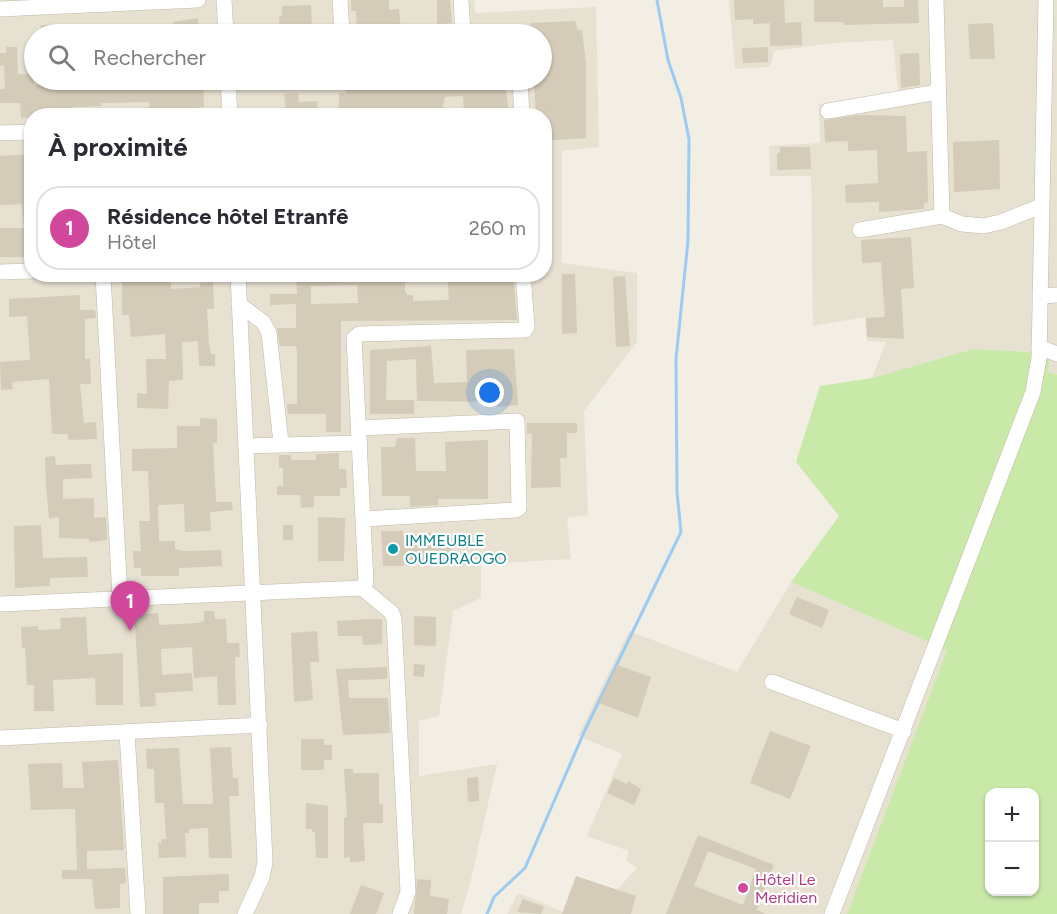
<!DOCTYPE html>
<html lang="fr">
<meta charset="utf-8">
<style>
body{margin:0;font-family:Figtree,sans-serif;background:#f2f2f3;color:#2b2b33}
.controls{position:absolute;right:18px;bottom:18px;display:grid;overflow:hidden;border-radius:12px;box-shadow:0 2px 4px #0004}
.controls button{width:54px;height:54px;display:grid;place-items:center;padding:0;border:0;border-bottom:2px solid #e1e1e2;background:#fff;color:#2b2b33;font:30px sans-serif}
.you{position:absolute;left:490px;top:393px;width:21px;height:21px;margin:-15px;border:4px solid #fff;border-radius:50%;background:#1a73e8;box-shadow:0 0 0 9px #1a73e833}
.badge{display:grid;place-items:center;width:39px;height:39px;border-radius:50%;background:#d93025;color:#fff;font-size:20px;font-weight:700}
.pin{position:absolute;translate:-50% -50px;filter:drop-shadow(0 2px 3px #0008)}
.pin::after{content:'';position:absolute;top:32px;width:21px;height:18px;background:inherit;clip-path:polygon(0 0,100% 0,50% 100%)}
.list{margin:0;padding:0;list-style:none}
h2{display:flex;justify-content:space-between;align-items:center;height:78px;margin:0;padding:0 24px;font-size:26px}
h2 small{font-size:20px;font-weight:400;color:#7c7c81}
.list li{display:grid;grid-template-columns:39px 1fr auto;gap:18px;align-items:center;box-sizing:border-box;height:84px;margin:0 12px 12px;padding:0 12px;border:2px solid #e1e1e2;border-radius:24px}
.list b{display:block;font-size:22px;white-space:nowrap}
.list p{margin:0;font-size:20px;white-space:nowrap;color:#7c7c81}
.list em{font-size:20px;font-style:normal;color:#7c7c81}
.icon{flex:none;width:33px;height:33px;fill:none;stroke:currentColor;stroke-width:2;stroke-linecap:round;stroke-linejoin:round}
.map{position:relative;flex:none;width:1057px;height:914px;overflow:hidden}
.search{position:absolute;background:#fff;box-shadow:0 2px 4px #0004;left:24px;top:24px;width:528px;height:66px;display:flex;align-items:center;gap:15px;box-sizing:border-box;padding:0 21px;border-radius:33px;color:#7c7c81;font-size:22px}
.panel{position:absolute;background:#fff;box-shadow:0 2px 4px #0004;left:24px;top:108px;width:528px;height:174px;border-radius:24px}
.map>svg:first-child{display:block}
.residential{fill:#e7e1d1;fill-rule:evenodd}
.green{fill:#c9e9a9;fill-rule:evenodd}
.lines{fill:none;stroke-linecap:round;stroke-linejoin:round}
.stream{stroke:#9bcbf3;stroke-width:3}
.building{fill:#d4cbb8;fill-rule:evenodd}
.minor-casing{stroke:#c1baa8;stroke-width:16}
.minor{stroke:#fff;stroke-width:15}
.culture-dot{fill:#0f9aa8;stroke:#fff;stroke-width:2}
.hotel-dot{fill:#d1479c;stroke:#fff;stroke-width:2}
.labels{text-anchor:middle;stroke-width:4.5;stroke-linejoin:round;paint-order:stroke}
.culture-label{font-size:16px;fill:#0d838f;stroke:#fff;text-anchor:start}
.hotel-label{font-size:16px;fill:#b23c85;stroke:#fff;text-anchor:start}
</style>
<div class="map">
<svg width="1057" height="914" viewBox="0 0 1057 914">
<rect width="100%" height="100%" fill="#f2eee3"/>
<g class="residential">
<path d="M0,0H474L475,13L596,7L599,147L562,151V263L637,273V342L584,411L588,515L567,518L571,559L481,564V598L453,611L439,716L419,721V776L497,764L470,884L461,914H0ZM34,34H542V80H34ZM32,116H544V274H32Z"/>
<polygon points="729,0 1057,0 1057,375 1048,372 1050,353 973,349 872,378 886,342 867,341 865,317 813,326 811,176 770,176 769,146 820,143 819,104 898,92 893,40 833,43 774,51 770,67 735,69"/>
<polygon points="791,582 947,650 847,914 595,914 637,868 626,860 629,851 587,836 622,754 578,736 629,631 737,672"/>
<polygon points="518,893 568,914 507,914"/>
</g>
<path class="green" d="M973,349L1050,353L1048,372L1057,375V914H847L947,650L791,582L839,516L796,462L820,386L872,378ZM990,792H1034V892H990Z"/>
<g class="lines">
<polyline class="stream" points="487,914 494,897 525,868 585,730 681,532 677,492 676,359 688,241 689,139 681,98 668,60 657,0"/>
</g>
<g class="building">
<polygon points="351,0 389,0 389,10 399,9 401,30 357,34 356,11 351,11"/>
<polygon points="437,0 450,0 452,23 437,24"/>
<polygon points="734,0 784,0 785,23 801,22 802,45 770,46 770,23 753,24 753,19 735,20"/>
<polygon points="814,0 883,0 883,7 904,7 904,0 918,0 919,23 844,25 844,22 814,22"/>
<polygon points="311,5 312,28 308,28 309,34 280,34 279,16 282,16 282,6"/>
<polygon points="198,18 199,34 174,34 173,22"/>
<polygon points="575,21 578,30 582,30 586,64 586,138 544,141 544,116 536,115 534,80 542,80 542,34 531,34 530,23"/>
<polygon points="993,23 995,59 970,59 968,24"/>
<polygon points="73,24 73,34 40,34 41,25"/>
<polygon points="6,47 17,47 18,74 34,74 34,85 80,82 80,80 203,80 204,107 149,113 149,102 101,103 101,106 73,107 74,115 21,118 20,103 0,103 0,89 5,89 4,65 0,66 0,53 6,53"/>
<polygon points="768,47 768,62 743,63 742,48"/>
<polygon points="919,53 920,85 901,88 900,54"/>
<polygon points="455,80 505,80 509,116 464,114 463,96 445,97 442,112 423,113 424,116 339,116 339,93 346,93 345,85 450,84"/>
<polygon points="298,93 299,102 317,101 318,113 286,115 284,94"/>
<polygon points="860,115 906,116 907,152 927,151 928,202 924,203 924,209 879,212 879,202 846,203 845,185 878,183 877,150 848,151 848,141 825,142 824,120"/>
<polygon points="999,140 1000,189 954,192 953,142"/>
<polygon points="780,147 810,147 811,169 777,170 777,153 780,153"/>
<polygon points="32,154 32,257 0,257 0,228 24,228 22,204 0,205 0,156"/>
<polygon points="911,237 914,288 901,289 904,339 867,337 866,318 885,317 881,262 862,263 861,240"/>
<path d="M447,274H513L517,320L341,321V432H326V414H288L287,404H297V353L296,346H280L277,328H296V304L270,305V294H297L296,275H405V290L407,295H413V301L449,300ZM357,285L358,303L311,304V286Z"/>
<polygon points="562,274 575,274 577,333 562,334"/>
<polygon points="625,276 630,346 616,347 613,277"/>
<polygon points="171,280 171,289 200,287 200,283 213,282 214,309 207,309 209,345 211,354 215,354 215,366 199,366 198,341 182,342 183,380 169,381 168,409 137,408 137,393 147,394 146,359 166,359 165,334 131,337 129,315 122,315 122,282"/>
<polygon points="80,295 80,310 95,310 96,318 85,319 85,359 90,359 91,384 80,384 84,423 96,422 97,439 68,440 68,434 52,434 49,379 12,382 13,389 1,390 0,362 30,360 27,316 9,317 9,299"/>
<polygon points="431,346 434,383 467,382 466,350 514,349 518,405 497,407 497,402 417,401 416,359 387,361 386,400 414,400 414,414 370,414 370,350"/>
<polygon points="200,418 217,419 217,443 213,443 216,502 232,502 233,510 210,512 211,531 185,532 184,504 158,505 159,541 175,541 175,549 183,551 221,550 222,566 179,568 179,576 141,576 141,568 134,568 133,551 141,551 139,521 150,521 148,471 132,471 132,449 177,448 177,426 200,426"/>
<polygon points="527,423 577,423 577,433 567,433 567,458 560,458 561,487 531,488 532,434 527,434"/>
<polygon points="397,438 415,438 416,471 446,471 445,442 488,440 488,499 438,499 438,505 410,507 410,496 382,496 381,447 395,447"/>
<polygon points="339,453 339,469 346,469 347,488 340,488 340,496 314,496 314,507 301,508 300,495 277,495 277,486 283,486 283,468 279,468 279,455 291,455 291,460 316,460 316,454"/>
<polygon points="55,456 56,465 91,464 92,478 63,479 63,499 94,498 94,518 106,517 107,540 89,542 89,539 59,538 59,517 49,518 46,486 45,457"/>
<polygon points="318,517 345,518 344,561 318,561"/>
<polygon points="41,525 43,558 87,557 88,577 50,578 50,586 15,588 14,526"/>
<rect x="283" y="525" width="10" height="15"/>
<polygon points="381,531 403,531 403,537 421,537 421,533 451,533 452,565 429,565 429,561 404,561 404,566 383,566"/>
<polygon points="797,597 829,610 822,628 789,614"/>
<polygon points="204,611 214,611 215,619 226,619 227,643 239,643 240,657 235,657 236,705 218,705 217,676 194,678 192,647 161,649 162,675 192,673 193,691 155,693 156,706 140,707 135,625 130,625 129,615 158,613 159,625 198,623 204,621"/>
<polygon points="414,616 436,617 436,646 414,645"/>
<polygon points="86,617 88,655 123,653 123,705 96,705 95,678 53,680 54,711 34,711 34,685 27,685 25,647 22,648 21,627 38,626 38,630 61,629 60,618"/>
<polygon points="369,619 382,619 382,644 363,645 362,636 338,636 337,621"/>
<polygon points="317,631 319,662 310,662 313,700 294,702 291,633"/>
<polygon points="414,664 425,665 424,677 413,676"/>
<polygon points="617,665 651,677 638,718 599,703"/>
<polygon points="387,667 387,679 348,680 349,698 345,698 388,698 390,733 343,735 336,669"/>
<polygon points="770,731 811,746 790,799 750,783"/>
<polygon points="301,739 324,739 324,745 332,745 332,760 324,760 324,770 301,770"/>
<polygon points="231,747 233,778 238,778 239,796 229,796 232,858 209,858 208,828 189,829 189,833 185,833 186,857 159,858 158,843 162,843 161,839 166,839 164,803 155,803 154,769 147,769 146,749 179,748 183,804 213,804 210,748"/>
<polygon points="118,760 124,850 87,851 87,869 125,868 126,883 120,884 120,908 95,909 92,879 62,879 62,870 77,870 75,809 31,810 28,764 62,763 63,788 84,788 82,762"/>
<polygon points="344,769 353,769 353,773 379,773 379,804 383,804 383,823 363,823 365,861 350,862 350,857 344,858 344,818 347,817"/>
<polygon points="478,777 479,801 468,802 467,778"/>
<polygon points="614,778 627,784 628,781 641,789 634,805 607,793"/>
<polygon points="306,803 328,806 328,858 316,858 315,832 312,832 312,829 306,829"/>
<path d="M698,835L774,865L757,910L766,914H666ZM708,851L756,869L743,905L694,886Z"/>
<polygon points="229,874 229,891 219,891 219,903 199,903 199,914 163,914 163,877"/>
<polygon points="576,876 636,896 631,914 562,914"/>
<polygon points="417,879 431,880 430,896 449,899 447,914 414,914"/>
<polygon points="361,885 384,893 376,914 350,914"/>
<polygon points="523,899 544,907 541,914 517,912"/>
</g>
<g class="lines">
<defs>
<g id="minor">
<polyline points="224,0 226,34"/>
<polyline points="340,0 342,34"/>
<polyline points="461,0 463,34"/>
<polyline points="936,0 942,216"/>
<polyline points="0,9 198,0"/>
<polyline points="228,80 230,116"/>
<polyline points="520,80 522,116"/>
<polyline points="828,111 938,92"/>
<polyline points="0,133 32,132"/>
<polyline points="860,230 942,216 962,224 983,226 1001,222 1041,206"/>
<polyline points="0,272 32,271"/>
<polyline points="103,274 120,598"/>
<polyline points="238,274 265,862 262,877 245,914"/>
<polyline points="1040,296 1057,295"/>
<polyline points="239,304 263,322 269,333 281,443"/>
<polyline points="1039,347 1057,354"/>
<polyline points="359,428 517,421 519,508 516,510 364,519"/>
<polyline points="246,446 360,443"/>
<polyline points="362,588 366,582 354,338 359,334 525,330 527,327 523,274"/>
<polyline points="0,604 362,588 392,613 394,619 408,892 400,914"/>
<polyline points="772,682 904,731"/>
<polyline points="127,732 138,914"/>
<polyline points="0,738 260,725"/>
<polyline points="832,914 1033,392 1039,358 1046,0"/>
</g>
</defs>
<use href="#minor" class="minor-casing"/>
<use href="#minor" class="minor"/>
</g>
<circle class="culture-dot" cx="393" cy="549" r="6"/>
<circle class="hotel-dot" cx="743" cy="888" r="6"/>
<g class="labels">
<g class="culture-label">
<text x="405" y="546">IMMEUBLE<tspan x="405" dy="18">OUEDRAOGO</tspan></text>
</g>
<g class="hotel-label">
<text x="755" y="885">Hôtel Le<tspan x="755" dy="18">Meridien</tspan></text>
</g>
</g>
</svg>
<div class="controls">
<button>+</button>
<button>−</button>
</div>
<div class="you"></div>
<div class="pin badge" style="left:130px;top:631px;background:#d1479c">1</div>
<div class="search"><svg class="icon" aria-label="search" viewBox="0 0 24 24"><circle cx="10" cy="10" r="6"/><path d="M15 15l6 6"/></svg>Rechercher</div>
<section class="panel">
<h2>À proximité<small></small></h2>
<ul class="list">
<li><span class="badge" style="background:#d1479c">1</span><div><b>Résidence hôtel Etranfê</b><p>Hôtel</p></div><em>260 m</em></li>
</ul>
</section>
</div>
